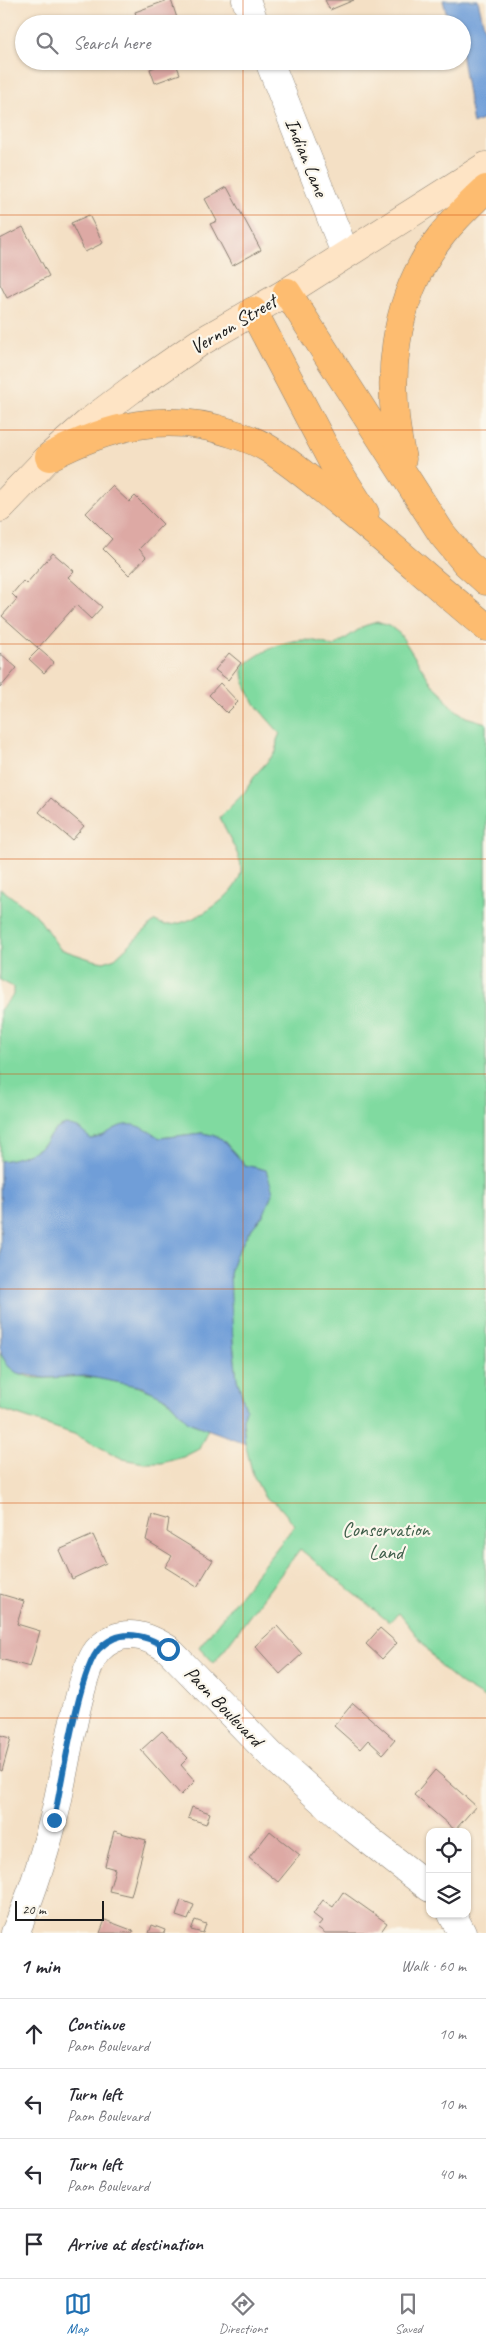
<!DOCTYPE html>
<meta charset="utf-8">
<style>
body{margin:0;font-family:Caveat,sans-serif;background:#f2f2f3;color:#2b2b33}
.controls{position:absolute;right:15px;bottom:15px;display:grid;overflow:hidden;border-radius:10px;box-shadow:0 1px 4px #0004}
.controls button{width:45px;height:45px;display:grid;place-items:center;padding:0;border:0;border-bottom:1px solid #e1e1e2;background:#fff;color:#2b2b33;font:25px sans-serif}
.scale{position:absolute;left:15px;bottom:12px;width:89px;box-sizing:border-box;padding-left:5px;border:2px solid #1c1c1c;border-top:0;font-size:14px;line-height:18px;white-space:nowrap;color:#1c1c1c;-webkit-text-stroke:4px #fbf7ec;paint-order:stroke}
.stop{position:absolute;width:15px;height:15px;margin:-11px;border:4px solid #1f6fb2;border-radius:50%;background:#fff}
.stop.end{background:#1f6fb2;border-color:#fff;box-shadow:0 1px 5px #0008}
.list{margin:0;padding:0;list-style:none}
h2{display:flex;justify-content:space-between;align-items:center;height:65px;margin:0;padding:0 20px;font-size:21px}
h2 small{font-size:16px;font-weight:400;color:#7c7c81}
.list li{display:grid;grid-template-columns:32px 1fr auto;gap:15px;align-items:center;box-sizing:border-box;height:70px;padding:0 20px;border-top:1px solid #e1e1e2}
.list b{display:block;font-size:19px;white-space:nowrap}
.list p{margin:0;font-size:16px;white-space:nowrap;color:#7c7c81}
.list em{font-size:16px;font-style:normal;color:#7c7c81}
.icon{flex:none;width:28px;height:28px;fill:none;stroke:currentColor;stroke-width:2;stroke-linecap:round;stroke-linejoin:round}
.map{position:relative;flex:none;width:486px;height:1933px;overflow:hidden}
.search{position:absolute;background:#fff;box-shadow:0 1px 4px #0004;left:15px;right:15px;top:15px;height:55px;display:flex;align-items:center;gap:12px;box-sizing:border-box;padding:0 18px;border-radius:28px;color:#7c7c81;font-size:19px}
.sheet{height:345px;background:#fff}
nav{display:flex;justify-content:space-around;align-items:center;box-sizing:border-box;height:70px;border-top:1px solid #e1e1e2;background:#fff;font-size:14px;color:#7c7c81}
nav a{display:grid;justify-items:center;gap:2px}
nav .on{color:#1f6fb2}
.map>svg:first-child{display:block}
.green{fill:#80daa0;stroke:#4e7b5e}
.water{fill:#709ed8;stroke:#465d7a}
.building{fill:#dda9a4}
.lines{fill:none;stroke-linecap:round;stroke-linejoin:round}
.minor-casing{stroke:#887e70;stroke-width:29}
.secondary-casing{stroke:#887e70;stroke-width:29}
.motorway-casing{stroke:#887e70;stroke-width:29}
.minor{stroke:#fff;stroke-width:28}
.secondary{stroke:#fee4c5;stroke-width:28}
.motorway{stroke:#fdbc6f;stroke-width:28}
.route{stroke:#1f6fb2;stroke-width:6}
.grid{fill:none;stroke:#d4530e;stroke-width:1;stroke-opacity:0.55}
.labels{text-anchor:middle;stroke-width:4.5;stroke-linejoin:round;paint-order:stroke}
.street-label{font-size:20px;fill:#1c1c1c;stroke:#fbf7ec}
.park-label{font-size:20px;fill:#3f5e4a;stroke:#fbf7ec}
</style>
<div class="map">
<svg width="486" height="1933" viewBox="0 0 486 1933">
<rect width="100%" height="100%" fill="#fbf7ec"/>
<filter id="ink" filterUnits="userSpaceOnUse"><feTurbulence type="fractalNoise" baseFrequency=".02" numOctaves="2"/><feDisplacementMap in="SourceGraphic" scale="10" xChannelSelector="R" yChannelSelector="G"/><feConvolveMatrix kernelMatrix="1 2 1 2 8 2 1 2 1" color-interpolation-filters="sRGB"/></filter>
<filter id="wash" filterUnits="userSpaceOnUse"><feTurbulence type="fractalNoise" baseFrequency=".0096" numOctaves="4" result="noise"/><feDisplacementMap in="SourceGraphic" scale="20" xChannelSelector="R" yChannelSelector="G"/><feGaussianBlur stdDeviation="1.12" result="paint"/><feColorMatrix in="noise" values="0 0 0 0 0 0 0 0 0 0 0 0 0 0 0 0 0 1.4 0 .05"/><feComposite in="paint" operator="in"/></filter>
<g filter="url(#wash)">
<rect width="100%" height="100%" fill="#f4e0c5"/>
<g class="green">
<path d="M377,622L391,627L400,634L432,684L442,693L449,705L466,717L486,723V1699L461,1684L443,1669L399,1613L389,1622L300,1549L214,1663L199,1647L295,1525L278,1505L265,1498L253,1475L245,1443L243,1419L246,1409L237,1379L231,1324L230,1274L235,1256L249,1232L264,1214L266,1170L245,1165L222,1139L212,1135L202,1133L159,1138L116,1128L107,1135L91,1139L66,1125C47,1131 51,1140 39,1148C28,1155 12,1160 0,1161V1010L13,995V987L0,980V888L37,916L60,949L93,960L104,962L115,958L155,921C158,922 162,925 166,925C190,926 238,897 241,871C242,855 225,833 220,817L244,793L256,774L276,752L277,740L280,733C263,714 241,693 243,666C270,645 300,631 333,647L364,626Z"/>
<path d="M0,1353C23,1391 49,1374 85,1377C106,1378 149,1387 166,1399C174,1405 179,1414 187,1421C193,1425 202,1427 208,1429L199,1449L183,1457L162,1463H144L123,1459L74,1434L0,1409Z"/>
</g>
<g class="water">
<polygon points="443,0 478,0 486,35 486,118 473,124 462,58 462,24 449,24"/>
<path d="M66,1125L78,1128L91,1139C103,1137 106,1133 116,1128C132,1119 147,1130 160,1138L202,1133L212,1135L222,1139L245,1165L266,1170L273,1191L264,1214L249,1232L235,1256L230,1274L233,1343L237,1379L246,1409L243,1419L245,1443L188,1422L167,1399L142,1387L85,1376L45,1378L17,1373L8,1366L1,1354L0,1161C12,1160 28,1155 39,1148C51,1140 47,1131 66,1125Z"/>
</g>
<g id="blocks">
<g class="building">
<polygon points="168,0 171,0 179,24 139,24 135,12"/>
<polygon points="325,0 354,0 330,10"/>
<polygon points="153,61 175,61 180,74 155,83 150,69 155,67"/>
<polygon points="227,187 261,250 232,266 210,224 217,221 205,199"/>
<polygon points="89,215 103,243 85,252 71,223"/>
<polygon points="23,227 49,276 7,298 0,284 0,239"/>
<polygon points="112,486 129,502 135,496 163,524 139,549 146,557 129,575 103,549 112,539 86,513"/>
<polygon points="53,553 74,571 68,577 102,607 91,619 76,605 38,648 2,616 17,599 12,594 23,581 26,584"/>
<polygon points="39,649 54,662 44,673 29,659"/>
<polygon points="0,653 17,668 0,688"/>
<polygon points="229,653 241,663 228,680 215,670"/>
<polygon points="220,683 238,702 227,713 209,695"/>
<polygon points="51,798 84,826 72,840 39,812"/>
<polygon points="152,1515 169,1520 167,1532 213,1560 197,1587 165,1567 172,1556 146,1540"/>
<polygon points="93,1535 106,1563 72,1579 59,1550"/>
<polygon points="0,1594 24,1601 17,1624 40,1631 30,1667 0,1659"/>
<polygon points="277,1626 302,1654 280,1674 255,1646"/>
<polygon points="380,1628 397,1643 382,1659 366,1644"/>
<polygon points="353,1703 395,1740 383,1754 368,1740 360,1749 334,1726"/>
<polygon points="162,1731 188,1758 181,1765 195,1781 181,1795 141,1750"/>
<polygon points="0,1735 11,1738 2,1771 0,1770"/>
<polygon points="435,1770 476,1806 455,1830 414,1795"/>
<polygon points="192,1807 210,1813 206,1824 188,1818"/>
<polygon points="114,1831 146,1840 131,1896 109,1891 115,1869 105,1866"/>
<polygon points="270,1831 300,1855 278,1882 249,1858"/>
<polygon points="343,1892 387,1923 380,1933 325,1933 317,1927 322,1921 313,1914 323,1900 333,1907"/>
<polygon points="181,1900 194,1905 188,1920 176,1916"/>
<polygon points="105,1920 134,1931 133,1933 100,1933"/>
<polygon points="195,1920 206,1924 203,1933 191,1930"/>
<polygon points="152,1925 165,1930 164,1933 149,1933"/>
</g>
</g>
</g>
<g filter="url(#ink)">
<use href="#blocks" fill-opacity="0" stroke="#887e70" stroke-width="1"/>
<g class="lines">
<defs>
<g id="minor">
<polyline points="246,0 255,24"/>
<polyline points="269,61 345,253"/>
<polyline points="452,1914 462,1933"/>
<path d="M15,1933C31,1897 43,1859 53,1821C63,1786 78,1669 99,1649C121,1627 145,1634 168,1649L272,1756L347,1823L430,1888"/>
</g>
<polyline id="secondary" points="0,508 49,457 90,421 131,390 199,343 287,292 486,166"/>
<g id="motorway">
<polyline points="287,292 442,534 466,563 486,581"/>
<polyline points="253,311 333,463 365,513"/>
<path d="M49,457C108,426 166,411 231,433C244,437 258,442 269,449C294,465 316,484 338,502C389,543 437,586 486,627"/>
<path d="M402,459C385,384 391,300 441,236C454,219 470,204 486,189"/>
</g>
</defs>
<use href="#minor" class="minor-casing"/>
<use href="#secondary" class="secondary-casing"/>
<use href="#motorway" class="motorway-casing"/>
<use href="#minor" class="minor"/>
<use href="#secondary" class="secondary"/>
<use href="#motorway" class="motorway"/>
</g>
</g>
<g class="lines" filter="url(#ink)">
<path class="route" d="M54,1820C61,1787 79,1669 99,1649C120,1627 145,1634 168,1649"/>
</g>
<path class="grid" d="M243,0V24M243,61V1933M0,215H486M0,430H486M0,644H486M0,859H486M0,1074H486M0,1289H486M0,1503H486M0,1718H486"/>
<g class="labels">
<g class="street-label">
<text transform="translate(307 157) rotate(68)" y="7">Indian Lane</text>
<text transform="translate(233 324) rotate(-31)" y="7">Vernon Street</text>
<text transform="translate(224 1706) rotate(46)" y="7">Paon Boulevard</text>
</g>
<g class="park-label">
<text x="386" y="1536">Conservation<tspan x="386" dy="23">Land</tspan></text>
</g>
</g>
</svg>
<div class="controls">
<button><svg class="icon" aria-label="locate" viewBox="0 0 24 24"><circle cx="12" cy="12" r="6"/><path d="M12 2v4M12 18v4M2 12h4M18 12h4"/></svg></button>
<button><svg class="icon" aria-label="layers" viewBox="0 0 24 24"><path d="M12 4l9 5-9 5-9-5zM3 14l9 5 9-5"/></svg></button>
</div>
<div class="scale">20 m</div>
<div class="stop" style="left:168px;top:1649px"></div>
<div class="stop end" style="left:54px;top:1820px"></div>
<div class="search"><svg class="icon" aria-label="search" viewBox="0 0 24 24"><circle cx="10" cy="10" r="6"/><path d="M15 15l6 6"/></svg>Search here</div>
</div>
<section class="sheet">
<h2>1 min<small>Walk · 60 m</small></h2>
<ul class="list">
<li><svg class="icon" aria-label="ahead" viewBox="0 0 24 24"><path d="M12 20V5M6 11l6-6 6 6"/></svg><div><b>Continue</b><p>Paon Boulevard</p></div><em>10 m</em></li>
<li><svg class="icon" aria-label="left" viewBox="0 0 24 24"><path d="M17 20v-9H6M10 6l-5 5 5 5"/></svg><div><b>Turn left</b><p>Paon Boulevard</p></div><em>10 m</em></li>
<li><svg class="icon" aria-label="left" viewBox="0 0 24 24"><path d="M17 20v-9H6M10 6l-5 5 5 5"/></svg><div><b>Turn left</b><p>Paon Boulevard</p></div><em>40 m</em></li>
<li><svg class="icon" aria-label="arrive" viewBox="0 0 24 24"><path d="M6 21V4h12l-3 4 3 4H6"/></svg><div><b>Arrive at destination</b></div></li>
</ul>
</section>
<nav>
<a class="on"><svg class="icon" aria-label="map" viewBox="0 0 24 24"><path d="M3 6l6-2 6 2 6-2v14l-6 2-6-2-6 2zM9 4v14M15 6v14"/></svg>Map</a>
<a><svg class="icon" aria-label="directions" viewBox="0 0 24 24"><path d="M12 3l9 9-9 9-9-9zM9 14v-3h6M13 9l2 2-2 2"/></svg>Directions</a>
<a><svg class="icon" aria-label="saved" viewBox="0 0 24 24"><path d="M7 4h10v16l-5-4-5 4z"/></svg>Saved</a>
</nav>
